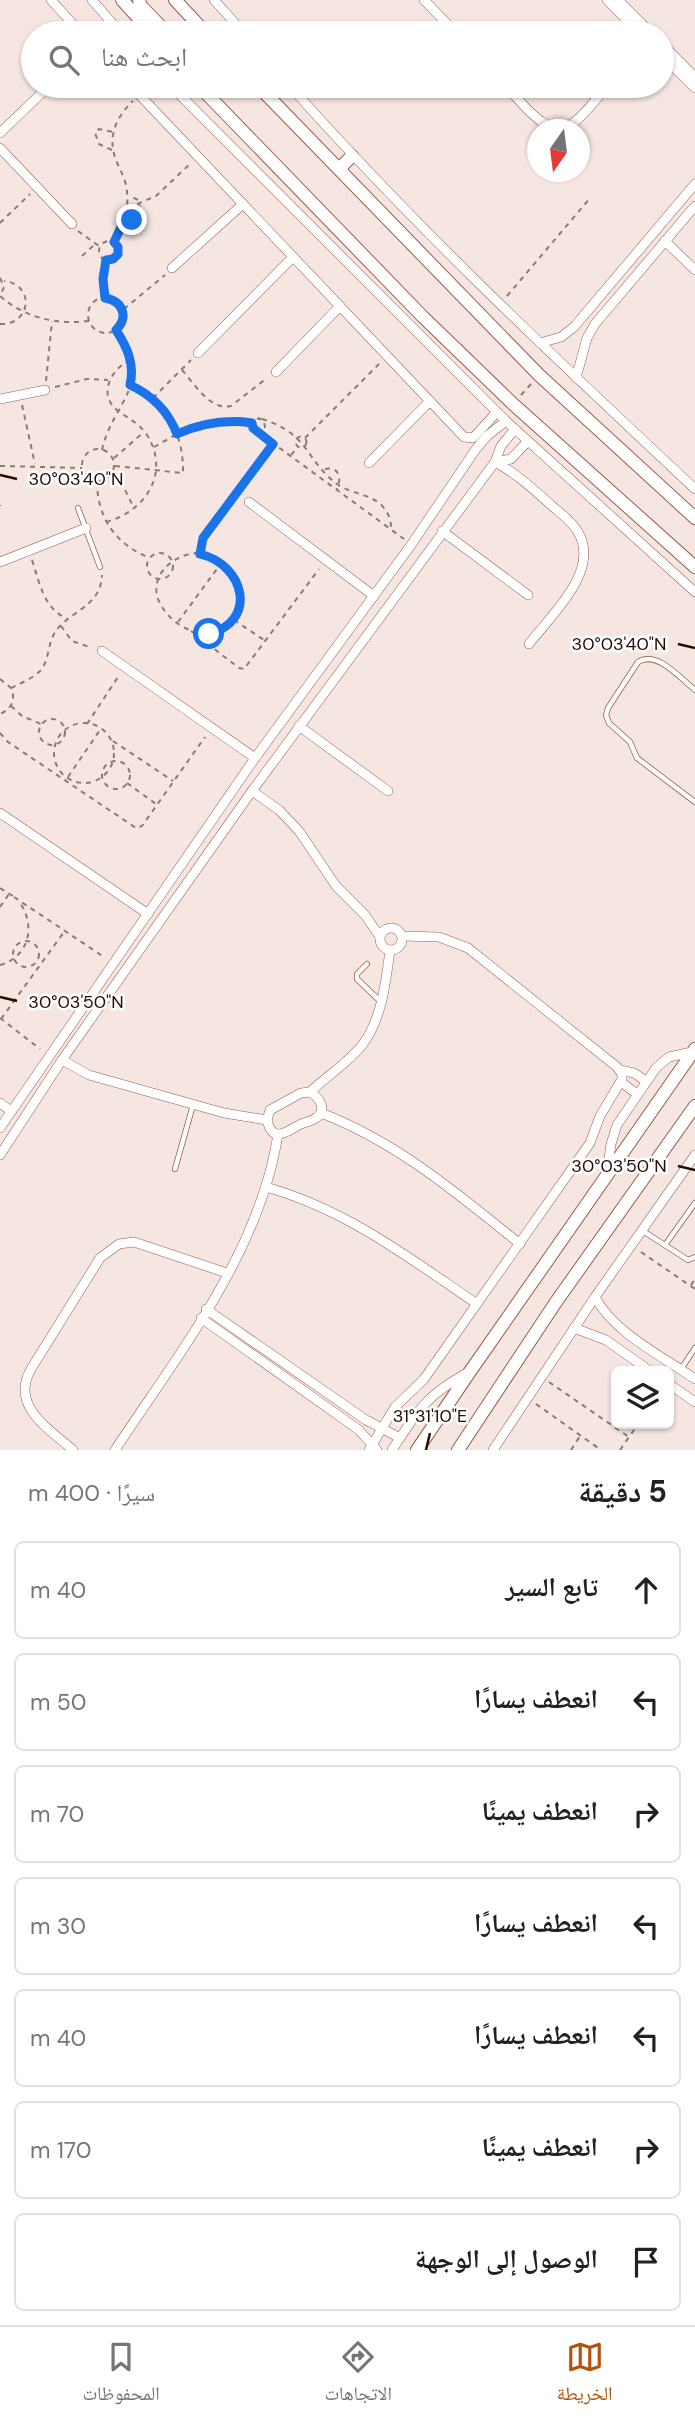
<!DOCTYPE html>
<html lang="ar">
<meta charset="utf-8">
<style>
body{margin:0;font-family:"DM Sans","Noto Naskh Arabic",sans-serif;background:#f6f6f6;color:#202124;direction:rtl}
.controls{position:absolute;right:21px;bottom:21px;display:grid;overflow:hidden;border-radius:10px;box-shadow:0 2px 5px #0004}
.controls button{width:63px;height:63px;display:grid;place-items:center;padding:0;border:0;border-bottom:2px solid #e0e0e0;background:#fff;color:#202124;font:35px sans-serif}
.compass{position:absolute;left:527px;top:119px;width:63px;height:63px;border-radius:50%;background:#fff;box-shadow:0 2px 5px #0004;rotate:194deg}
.stop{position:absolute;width:21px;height:21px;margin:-16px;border:5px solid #1a73e8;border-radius:50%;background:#fff}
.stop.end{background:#1a73e8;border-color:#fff;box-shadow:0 2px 7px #0008}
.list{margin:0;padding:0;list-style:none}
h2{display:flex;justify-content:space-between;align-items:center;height:91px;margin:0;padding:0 28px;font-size:30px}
h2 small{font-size:23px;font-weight:400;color:#757577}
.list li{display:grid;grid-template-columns:46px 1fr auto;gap:21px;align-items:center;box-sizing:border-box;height:98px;margin:0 14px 14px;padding:0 14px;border:2px solid #e0e0e0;border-radius:10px}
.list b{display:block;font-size:26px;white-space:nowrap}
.list em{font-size:23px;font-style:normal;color:#757577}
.icon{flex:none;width:38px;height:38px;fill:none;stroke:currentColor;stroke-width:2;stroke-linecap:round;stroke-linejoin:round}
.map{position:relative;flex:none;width:695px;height:1450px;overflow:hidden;direction:ltr}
.search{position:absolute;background:#fff;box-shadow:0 2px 5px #0004;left:21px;right:21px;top:21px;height:77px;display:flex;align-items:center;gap:18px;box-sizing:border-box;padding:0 24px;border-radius:38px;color:#757577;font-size:26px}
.sheet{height:875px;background:#fff}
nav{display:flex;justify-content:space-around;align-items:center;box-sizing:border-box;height:98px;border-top:2px solid #e0e0e0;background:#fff;font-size:19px;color:#757577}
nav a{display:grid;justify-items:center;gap:4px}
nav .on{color:#b45309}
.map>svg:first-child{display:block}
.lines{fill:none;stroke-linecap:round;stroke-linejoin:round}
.lane-casing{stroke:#9e5b47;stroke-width:6}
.street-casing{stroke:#9e5b47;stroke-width:10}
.secondary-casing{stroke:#9e5b47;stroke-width:14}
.path{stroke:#8f7973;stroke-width:2;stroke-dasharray:5 5;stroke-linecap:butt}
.lane{stroke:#fff;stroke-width:4.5}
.street{stroke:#fff;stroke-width:9}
.secondary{stroke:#fff;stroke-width:12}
.route{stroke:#1a73e8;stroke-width:9}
.ticks{fill:none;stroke:#270c05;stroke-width:2.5}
.ticks-label{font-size:18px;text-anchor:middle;fill:#270c05;stroke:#fff;stroke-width:5;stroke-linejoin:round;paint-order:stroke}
</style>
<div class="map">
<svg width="695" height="1450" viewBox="0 0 695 1450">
<rect width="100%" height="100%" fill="#f6e6e1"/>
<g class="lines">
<defs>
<g id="lane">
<polyline points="78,508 100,567"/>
<path d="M695,690C680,678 657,650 638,662L608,708L606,715L609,723L630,742L637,758L695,802"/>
<polyline points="367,964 357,974 357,979 380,1001"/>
<polyline points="175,1169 193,1105"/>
<polyline points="643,1231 688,1260 695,1257"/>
<polyline points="665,1245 695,1203"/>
<polyline points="681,1369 695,1348"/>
</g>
<g id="street">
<polyline points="51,0 81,33"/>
<polyline points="92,0 121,33"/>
<polyline points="214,0 244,33"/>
<polyline points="424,0 456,33"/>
<polyline points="607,0 640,33"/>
<polyline points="618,0 651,33"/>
<polyline points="662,44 695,77"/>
<polyline points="662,56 695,88"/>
<polyline points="131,86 464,437 473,438 497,412"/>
<polyline points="171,86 506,421 695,592"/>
<path d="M290,86C417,229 556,359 695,489"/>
<path d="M506,86C522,102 547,141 573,123C586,114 597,97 608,86"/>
<polyline points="0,133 49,86"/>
<polyline points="0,148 72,224"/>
<polyline points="665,241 695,270"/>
<polyline points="172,268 243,204"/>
<polyline points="540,343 561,337 574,327 695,184"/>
<polyline points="198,353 293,257"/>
<polyline points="276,372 340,306"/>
<polyline points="576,378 587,338 595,324 695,206"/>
<polyline points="0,399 45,390"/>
<path d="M495,462C516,473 533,489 551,505C560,513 572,521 578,532C601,571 551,615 529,644"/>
<polyline points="497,462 511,459 528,441"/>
<polyline points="369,463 430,401"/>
<polyline points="249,502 374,596"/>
<polyline points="442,531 528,595"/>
<polyline points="0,562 86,528"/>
<polyline points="102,651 255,758"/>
<polyline points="299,726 388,791"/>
<polyline points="252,791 279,810 299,831 336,886 365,915 380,937"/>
<polyline points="0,813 148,914"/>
<circle cx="391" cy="939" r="11"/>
<polyline points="62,1060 89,1075 224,1113 267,1120"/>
<polyline points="620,1070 634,1073 646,1081"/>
<polyline points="621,1082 637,1094"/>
<path d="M310,1092C327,1076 349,1062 363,1044C382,1018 386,981 390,950"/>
<path d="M310,1092C319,1097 328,1110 316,1118C312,1121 306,1122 301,1124C287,1131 273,1145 267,1120L270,1110L301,1093Z"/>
<polyline points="0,1103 11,1111"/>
<path d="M321,1113C397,1142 458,1194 520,1244"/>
<polyline points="0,1128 255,758 411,545 476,449 487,436 506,421"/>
<polyline points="0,1155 62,1060 252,791 495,462 501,446 515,429"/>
<polyline points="607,1173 611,1144 617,1125 656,1068 669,1057 692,1052"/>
<path d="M266,1187C347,1210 408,1257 477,1304"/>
<path d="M595,1297C614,1333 662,1356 695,1379"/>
<polyline points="206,1309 366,1420 400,1438"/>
<polyline points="201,1318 359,1430 377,1450"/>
<polyline points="574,1328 606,1340 650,1371"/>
<polyline points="669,1384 695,1402"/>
<path d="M73,1450C48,1428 10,1406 31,1369L100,1258L119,1244L134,1242L227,1273"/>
<path d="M115,1450C179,1353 260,1252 278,1134"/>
<polyline points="369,1450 395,1407 424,1379 590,1143 600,1116 622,1079 622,1074 617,1067 468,948 439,937 402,936"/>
<path d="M392,1450C418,1411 425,1396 467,1373"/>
<polyline points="493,1450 595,1297 695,1155"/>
</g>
<g id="secondary">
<polyline points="122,0 152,33"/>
<polyline points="139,0 141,6 167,33"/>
<polyline points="175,0 206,33"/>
<polyline points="199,86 422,316 513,404 695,567"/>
<polyline points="258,86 539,375 695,518"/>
<polyline points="339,169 352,156"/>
<polyline points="417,1450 469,1373 695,1049"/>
<polyline points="458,1450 556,1302 695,1106"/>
</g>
</defs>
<use href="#lane" class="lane-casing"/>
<use href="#street" class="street-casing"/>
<use href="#secondary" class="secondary-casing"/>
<g class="path">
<polyline points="112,150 99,144 95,133 99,129 113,132"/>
<polyline points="128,208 156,196 191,163"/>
<polyline points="126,219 137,217 141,211 138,200 130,196"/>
<polyline points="0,223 30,194"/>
<polyline points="78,231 99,246"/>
<circle cx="109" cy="251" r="10"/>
<path d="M114,242C125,224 130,206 126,185C124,176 119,168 116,160C107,137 116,117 133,101"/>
<polyline points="82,256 94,245"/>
<path d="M0,278L4,287L0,296C25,318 57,325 89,321"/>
<polyline points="507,296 591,197"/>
<polyline points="105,297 104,279 106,260"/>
<circle cx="106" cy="315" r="18"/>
<polyline points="124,309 165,275"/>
<path d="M0,324C32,325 35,284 4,281"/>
<path d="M182,370C194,383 210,411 231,406L267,378"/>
<polyline points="46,381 52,321"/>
<polyline points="55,387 87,379 108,380"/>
<polyline points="521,395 531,384"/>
<polyline points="153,398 191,360"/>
<polyline points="22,405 35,464"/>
<path d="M262,419C311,434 305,462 340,486C354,494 374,495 384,508C389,514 391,521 391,528"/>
<polyline points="255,430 404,539"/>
<circle cx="301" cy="442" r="5.5"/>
<polyline points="305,438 379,364"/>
<polyline points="154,447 177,434 201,425 226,421 252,423 259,418 264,421 265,427 258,431 253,428 252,423"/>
<circle cx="98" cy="465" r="16"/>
<path d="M102,450C113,400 156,386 115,330"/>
<polyline points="291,455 298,447"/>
<polyline points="114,458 144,432"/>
<polyline points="0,466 82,468"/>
<path d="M115,466L183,473C184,434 166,402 130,385"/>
<path d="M325,469C339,466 342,478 337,489"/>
<polyline points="112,475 125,490 134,508"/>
<path d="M97,481C97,518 116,545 150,558"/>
<polyline points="0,505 0,506"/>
<path d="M106,522C145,512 171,473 147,435C139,423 129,419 118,411C97,395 111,369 130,360"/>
<polyline points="200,552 206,530 273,445"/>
<path d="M196,553C274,572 235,660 180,625C170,619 160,607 157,596C152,572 175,555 196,553Z"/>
<circle cx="160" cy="566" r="13"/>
<path d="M32,560C40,584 43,607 67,619"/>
<polyline points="234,620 264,640"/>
<polyline points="178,622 222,562"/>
<polyline points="61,626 72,641 92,648"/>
<polyline points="191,631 239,668 244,669 319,569"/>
<path d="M0,679L11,688C16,699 12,709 0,714"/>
<path d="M11,688C21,683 32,679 40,671C51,659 46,641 59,627C76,609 101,604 102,575"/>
<polyline points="11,706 22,716 41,724"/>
<circle cx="52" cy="732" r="13"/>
<circle cx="84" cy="753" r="30"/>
<polyline points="87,724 118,677"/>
<polyline points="0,733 8,742 136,828 142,826 205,737"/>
<polyline points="113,741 173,781"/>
<circle cx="116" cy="775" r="14"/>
<polyline points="68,777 100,730"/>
<polyline points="127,783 156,804"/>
<polyline points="0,888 13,896"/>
<polyline points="14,897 104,957"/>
<polyline points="0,907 9,894"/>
<circle cx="26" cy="954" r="13"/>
<path d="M0,965C29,957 36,926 20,903"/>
<polyline points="0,1018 40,1049"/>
<polyline points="1,1019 64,932"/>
<polyline points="641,1252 695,1289"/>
<polyline points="691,1285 695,1279"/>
<polyline points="549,1382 629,1437"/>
<polyline points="536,1404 601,1450"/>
<polyline points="571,1450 580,1436"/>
<polyline points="620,1450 638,1424"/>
</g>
<use href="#lane" class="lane"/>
<use href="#street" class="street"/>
<use href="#secondary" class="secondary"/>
</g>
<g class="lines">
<path class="route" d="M132,220L125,219L114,242L118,247V254L113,259L106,260L103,279L105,298C123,301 129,317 116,330C127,347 135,364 130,385C152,395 168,411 177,434C202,423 225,419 252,423L253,428L273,444L203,538L200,554C245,565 258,621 209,634"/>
</g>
<path class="ticks" d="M0,475L17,479M678,644L695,648M0,997L17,1001M678,1166L695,1170M426,1450L430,1433"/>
<g class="ticks-label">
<text x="76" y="485">30°03'40"N</text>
<text x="619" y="650">30°03'40"N</text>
<text x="76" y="1008">30°03'50"N</text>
<text x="619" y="1172">30°03'50"N</text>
<text x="430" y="1422">31°31'10"E</text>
</g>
</svg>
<div class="controls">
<button><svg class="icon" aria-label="layers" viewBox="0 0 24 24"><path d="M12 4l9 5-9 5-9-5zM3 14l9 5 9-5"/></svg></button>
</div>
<svg class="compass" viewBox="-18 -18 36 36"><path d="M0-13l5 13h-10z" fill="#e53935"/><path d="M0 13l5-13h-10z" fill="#757577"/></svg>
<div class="stop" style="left:209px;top:634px"></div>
<div class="stop end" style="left:132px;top:220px"></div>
<div class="search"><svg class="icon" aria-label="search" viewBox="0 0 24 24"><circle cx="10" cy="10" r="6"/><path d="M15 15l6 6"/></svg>ابحث هنا</div>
</div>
<section class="sheet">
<h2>5 دقيقة<small>سيرًا · 400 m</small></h2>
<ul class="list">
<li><svg class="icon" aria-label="ahead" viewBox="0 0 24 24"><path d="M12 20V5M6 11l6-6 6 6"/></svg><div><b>تابع السير</b></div><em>40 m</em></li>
<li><svg class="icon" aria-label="left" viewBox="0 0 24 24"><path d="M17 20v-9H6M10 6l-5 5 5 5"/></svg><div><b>انعطف يسارًا</b></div><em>50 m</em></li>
<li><svg class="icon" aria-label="right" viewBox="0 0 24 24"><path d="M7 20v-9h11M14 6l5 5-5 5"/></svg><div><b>انعطف يمينًا</b></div><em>70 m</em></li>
<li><svg class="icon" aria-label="left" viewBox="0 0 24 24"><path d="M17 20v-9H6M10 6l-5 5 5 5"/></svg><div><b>انعطف يسارًا</b></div><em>30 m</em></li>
<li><svg class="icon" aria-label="left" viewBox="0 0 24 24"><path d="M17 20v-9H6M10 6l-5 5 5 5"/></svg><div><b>انعطف يسارًا</b></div><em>40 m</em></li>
<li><svg class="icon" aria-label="right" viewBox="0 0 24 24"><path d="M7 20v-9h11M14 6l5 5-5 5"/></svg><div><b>انعطف يمينًا</b></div><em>170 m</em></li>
<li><svg class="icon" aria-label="arrive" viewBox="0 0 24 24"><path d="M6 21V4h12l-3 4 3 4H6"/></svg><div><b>الوصول إلى الوجهة</b></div></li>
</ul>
</section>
<nav>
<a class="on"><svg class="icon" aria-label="map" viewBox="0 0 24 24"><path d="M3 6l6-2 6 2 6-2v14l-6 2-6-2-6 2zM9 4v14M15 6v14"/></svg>الخريطة</a>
<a><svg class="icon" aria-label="directions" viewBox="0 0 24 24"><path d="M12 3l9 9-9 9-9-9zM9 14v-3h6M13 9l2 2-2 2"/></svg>الاتجاهات</a>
<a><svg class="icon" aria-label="saved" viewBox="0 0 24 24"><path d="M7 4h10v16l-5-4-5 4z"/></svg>المحفوظات</a>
</nav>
